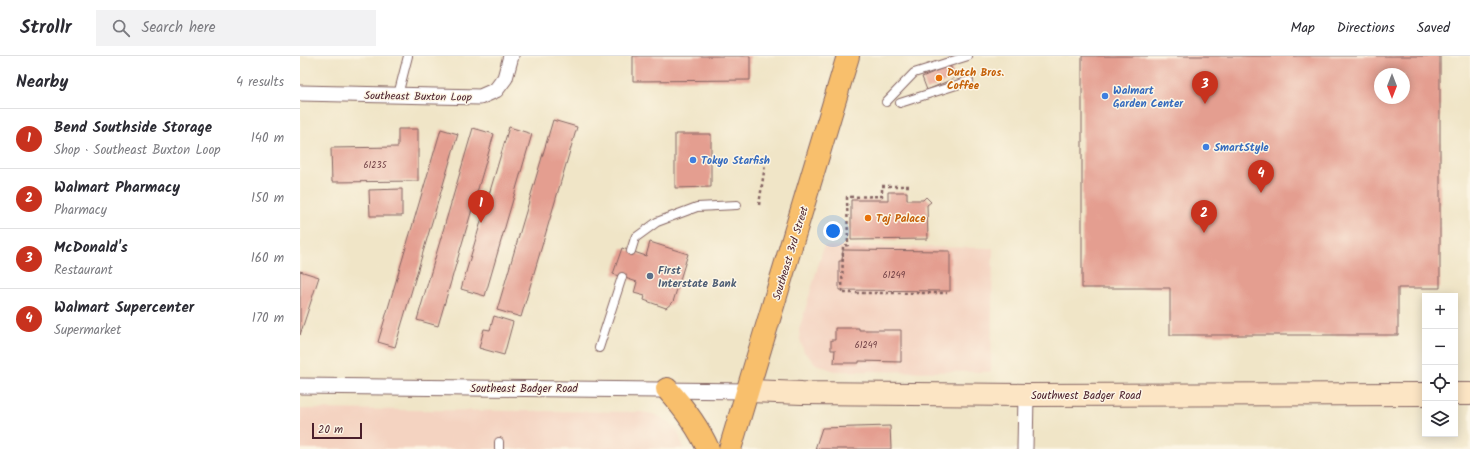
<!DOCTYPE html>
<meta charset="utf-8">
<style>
body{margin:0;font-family:Kalam,sans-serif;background:#f2f2f3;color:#2b2b33}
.controls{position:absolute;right:12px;bottom:12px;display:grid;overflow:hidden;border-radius:0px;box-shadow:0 2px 10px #0003}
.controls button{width:36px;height:36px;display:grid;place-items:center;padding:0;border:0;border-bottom:1px solid #e1e1e2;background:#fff;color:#2b2b33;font:20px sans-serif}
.compass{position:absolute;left:1074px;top:12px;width:36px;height:36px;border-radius:50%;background:#fff;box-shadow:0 2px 10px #0003;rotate:180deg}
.scale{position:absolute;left:12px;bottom:10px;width:50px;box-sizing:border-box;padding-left:4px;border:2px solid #4a1f2b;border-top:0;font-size:11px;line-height:14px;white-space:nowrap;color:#4a1f2b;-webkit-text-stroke:3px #fcf5e5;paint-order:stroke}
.you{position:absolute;left:533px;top:175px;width:14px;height:14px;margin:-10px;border:3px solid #fff;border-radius:50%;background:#1a73e8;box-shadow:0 0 0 6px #1a73e833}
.badge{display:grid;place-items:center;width:26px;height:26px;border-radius:50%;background:#c8321e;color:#fff;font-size:13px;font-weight:700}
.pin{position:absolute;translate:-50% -33px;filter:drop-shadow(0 1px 2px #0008)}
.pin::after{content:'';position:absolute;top:21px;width:14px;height:12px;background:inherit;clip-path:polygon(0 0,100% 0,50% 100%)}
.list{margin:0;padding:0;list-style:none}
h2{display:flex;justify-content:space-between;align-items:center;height:52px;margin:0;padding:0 16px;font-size:17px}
h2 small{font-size:13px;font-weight:400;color:#7c7c81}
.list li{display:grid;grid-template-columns:26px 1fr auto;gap:12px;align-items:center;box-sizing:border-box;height:60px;padding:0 16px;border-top:1px solid #e1e1e2}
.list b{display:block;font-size:15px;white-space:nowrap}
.list p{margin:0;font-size:13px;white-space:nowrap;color:#7c7c81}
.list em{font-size:13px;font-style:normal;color:#7c7c81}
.icon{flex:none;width:22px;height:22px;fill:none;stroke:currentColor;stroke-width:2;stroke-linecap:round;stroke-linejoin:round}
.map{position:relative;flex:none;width:1170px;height:393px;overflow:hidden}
header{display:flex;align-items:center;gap:24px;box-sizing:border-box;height:56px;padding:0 20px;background:#fff;border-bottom:1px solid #e1e1e2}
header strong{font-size:19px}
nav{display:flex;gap:22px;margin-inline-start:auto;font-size:14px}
.search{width:280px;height:36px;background:#f2f2f3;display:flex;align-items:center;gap:10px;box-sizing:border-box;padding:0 14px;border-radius:0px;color:#7c7c81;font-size:15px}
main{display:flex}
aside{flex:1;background:#fff}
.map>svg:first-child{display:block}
.built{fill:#f4d3c1}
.building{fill:#e49e90;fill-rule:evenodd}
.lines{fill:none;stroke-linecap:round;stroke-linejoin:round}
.lane-casing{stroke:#846462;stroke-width:10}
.street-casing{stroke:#846462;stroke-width:17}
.secondary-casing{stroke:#846462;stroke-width:24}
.primary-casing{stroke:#846462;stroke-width:24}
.path{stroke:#846462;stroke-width:2.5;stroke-dasharray:3 3;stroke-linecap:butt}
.lane{stroke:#fff;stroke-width:8}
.street{stroke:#fff;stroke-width:15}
.secondary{stroke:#fce5c4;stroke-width:22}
.primary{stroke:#f8bf6c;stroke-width:22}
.food-dot{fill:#e8710a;stroke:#fcf5e5;stroke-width:1.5}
.shop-dot{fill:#3f7fe0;stroke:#fcf5e5;stroke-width:1.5}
.service-dot{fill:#5c6f8a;stroke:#fcf5e5;stroke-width:1.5}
.labels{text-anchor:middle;stroke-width:3;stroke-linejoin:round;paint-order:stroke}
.number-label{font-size:9px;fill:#703f44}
.food-label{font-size:11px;font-weight:bold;fill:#c56008;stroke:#fcf5e5;text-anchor:start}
.shop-label{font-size:11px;font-weight:bold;fill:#366cbe;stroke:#fcf5e5;text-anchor:start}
.street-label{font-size:11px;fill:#4a1f2b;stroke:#fcf5e5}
.service-label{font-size:11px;font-weight:bold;fill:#4e5e75;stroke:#fcf5e5;text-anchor:start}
</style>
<header>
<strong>Strollr</strong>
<div class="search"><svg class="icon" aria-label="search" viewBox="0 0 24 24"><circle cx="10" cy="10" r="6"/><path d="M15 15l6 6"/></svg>Search here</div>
<nav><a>Map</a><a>Directions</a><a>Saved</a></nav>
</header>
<main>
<aside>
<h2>Nearby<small>4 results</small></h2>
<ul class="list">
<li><span class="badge">1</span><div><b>Bend Southside Storage</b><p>Shop · Southeast Buxton Loop</p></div><em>140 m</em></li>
<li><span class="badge">2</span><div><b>Walmart Pharmacy</b><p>Pharmacy</p></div><em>150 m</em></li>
<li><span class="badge">3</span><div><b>McDonald's</b><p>Restaurant</p></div><em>160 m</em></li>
<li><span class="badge">4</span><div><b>Walmart Supercenter</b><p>Supermarket</p></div><em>170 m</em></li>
</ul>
</aside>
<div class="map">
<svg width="1170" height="393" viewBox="0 0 1170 393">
<rect width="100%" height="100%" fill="#fcf5e5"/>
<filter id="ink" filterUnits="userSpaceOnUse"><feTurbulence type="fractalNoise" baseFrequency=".025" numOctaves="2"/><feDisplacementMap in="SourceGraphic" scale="8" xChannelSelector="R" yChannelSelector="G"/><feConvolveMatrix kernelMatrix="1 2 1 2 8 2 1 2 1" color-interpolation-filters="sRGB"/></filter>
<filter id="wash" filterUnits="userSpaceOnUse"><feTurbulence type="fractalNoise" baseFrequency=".012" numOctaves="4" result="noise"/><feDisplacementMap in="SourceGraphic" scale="16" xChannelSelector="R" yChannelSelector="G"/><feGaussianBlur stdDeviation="0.9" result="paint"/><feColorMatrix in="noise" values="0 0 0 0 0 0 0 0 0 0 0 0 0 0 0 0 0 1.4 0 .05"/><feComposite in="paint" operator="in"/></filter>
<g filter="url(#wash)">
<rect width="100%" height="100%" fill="#f0e5c7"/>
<g class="built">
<polygon points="524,190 693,192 691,316 534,315 516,308 504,296 500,283 499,274"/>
<polygon points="0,353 341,356 353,358 362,362 372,369 378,376 384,393 0,393"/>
</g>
<g id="blocks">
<g class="building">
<polygon points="333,0 450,0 450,24 333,25"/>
<path d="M782,0H1140V232H1098V279H870V232H782ZM1080,18H1104V42H1080Z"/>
<polygon points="650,9 655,22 627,34 622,21"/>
<polygon points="253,64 277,71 221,261 197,254"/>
<polygon points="209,71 232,78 185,240 161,233"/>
<polygon points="173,72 194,78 138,270 117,264"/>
<polygon points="98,73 118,73 118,125 32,126 31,92 98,91"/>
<polygon points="141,73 158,78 95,291 78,286"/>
<polygon points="375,78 411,78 411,131 375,132"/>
<polygon points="102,133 102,160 70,160 69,134"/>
<polygon points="588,136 607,136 607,144 623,144 626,141 631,146 627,149 628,183 551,184 551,144 588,144"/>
<polygon points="350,186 388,198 373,246 366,252 344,244 345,240 334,237 337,226 313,218 322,192 346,200"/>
<polygon points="543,194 650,195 650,235 539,234 539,205 542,205"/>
<polygon points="0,215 19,221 0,279"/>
<polygon points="194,260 213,266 204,299 179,292 184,273 190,274"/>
<polygon points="535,272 559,272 559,274 601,274 601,306 559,305 559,307 534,307 535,294 531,294 531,284 535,284"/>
<polygon points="590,370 591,393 515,393 522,372"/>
</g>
</g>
</g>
<g filter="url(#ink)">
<use href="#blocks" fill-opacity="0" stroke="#846462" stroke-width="1"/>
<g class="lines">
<defs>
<g id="lane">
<polyline points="98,39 108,0"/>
<polyline points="586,46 614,17 668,0"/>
<polyline points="600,47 669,25"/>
<polyline points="331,195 335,182 357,166 397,151 437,149"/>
<polyline points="299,292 322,221"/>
<polyline points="199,393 199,386"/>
</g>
<g id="street">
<polyline points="0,37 180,41 196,34 205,22 211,0"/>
<polyline points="0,330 448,335"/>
<polyline points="725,393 726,339"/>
</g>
<g id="secondary">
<polyline points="448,335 502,337 726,339 1125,338"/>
<polyline points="1155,338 1170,338"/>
</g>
<g id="primary">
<path d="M367,333C384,352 398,370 408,393"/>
<polyline points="430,393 548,0"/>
</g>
</defs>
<use href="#lane" class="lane-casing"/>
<use href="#street" class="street-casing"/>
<use href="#secondary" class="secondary-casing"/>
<use href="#primary" class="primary-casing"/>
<g class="path">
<polyline points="609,130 582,130 582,140 547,141 548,189 543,190 542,237 647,237"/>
<polyline points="459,149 465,109"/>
</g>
<use href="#lane" class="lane"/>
<use href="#street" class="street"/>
<use href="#secondary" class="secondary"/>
<use href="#primary" class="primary"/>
</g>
</g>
<g class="food-dot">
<circle cx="639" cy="22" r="4"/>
<circle cx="568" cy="162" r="4"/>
</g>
<g class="shop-dot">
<circle cx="805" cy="40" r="4"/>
<circle cx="906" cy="91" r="4"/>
<circle cx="393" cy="104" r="4"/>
</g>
<circle class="service-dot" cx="350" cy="220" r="4"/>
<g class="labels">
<g class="number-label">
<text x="75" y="112">61235</text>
<text x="594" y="222">61249</text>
<text x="566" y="292">61249</text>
</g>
<g class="food-label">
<text x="647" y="20">Dutch Bros.<tspan x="647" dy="13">Coffee</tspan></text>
<text x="576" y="166">Taj Palace</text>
</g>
<g class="shop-label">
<text x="813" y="38">Walmart<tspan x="813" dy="13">Garden Center</tspan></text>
<text x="914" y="95">SmartStyle</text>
<text x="401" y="108">Tokyo Starfish</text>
</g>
<g class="street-label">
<text transform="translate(118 40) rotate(1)" y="4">Southeast Buxton Loop</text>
<text transform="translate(490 197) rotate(-73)" y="4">Southeast 3rd Street</text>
<text x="224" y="336">Southeast Badger Road</text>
<text x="786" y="343">Southwest Badger Road</text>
</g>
<g class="service-label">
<text x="358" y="218">First<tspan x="358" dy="13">Interstate Bank</tspan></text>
</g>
</g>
</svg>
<div class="controls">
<button>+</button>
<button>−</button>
<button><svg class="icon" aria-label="locate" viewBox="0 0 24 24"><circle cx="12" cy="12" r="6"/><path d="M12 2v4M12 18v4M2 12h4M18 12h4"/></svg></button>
<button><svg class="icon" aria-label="layers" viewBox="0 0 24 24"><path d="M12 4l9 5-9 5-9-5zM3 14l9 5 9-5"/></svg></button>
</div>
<svg class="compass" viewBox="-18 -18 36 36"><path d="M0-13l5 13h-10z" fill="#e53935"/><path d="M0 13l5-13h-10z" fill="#7c7c81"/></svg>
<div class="scale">20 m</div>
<div class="you"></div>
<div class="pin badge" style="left:181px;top:167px">1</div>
<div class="pin badge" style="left:904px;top:177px">2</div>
<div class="pin badge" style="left:905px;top:48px">3</div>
<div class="pin badge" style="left:961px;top:137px">4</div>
</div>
</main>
